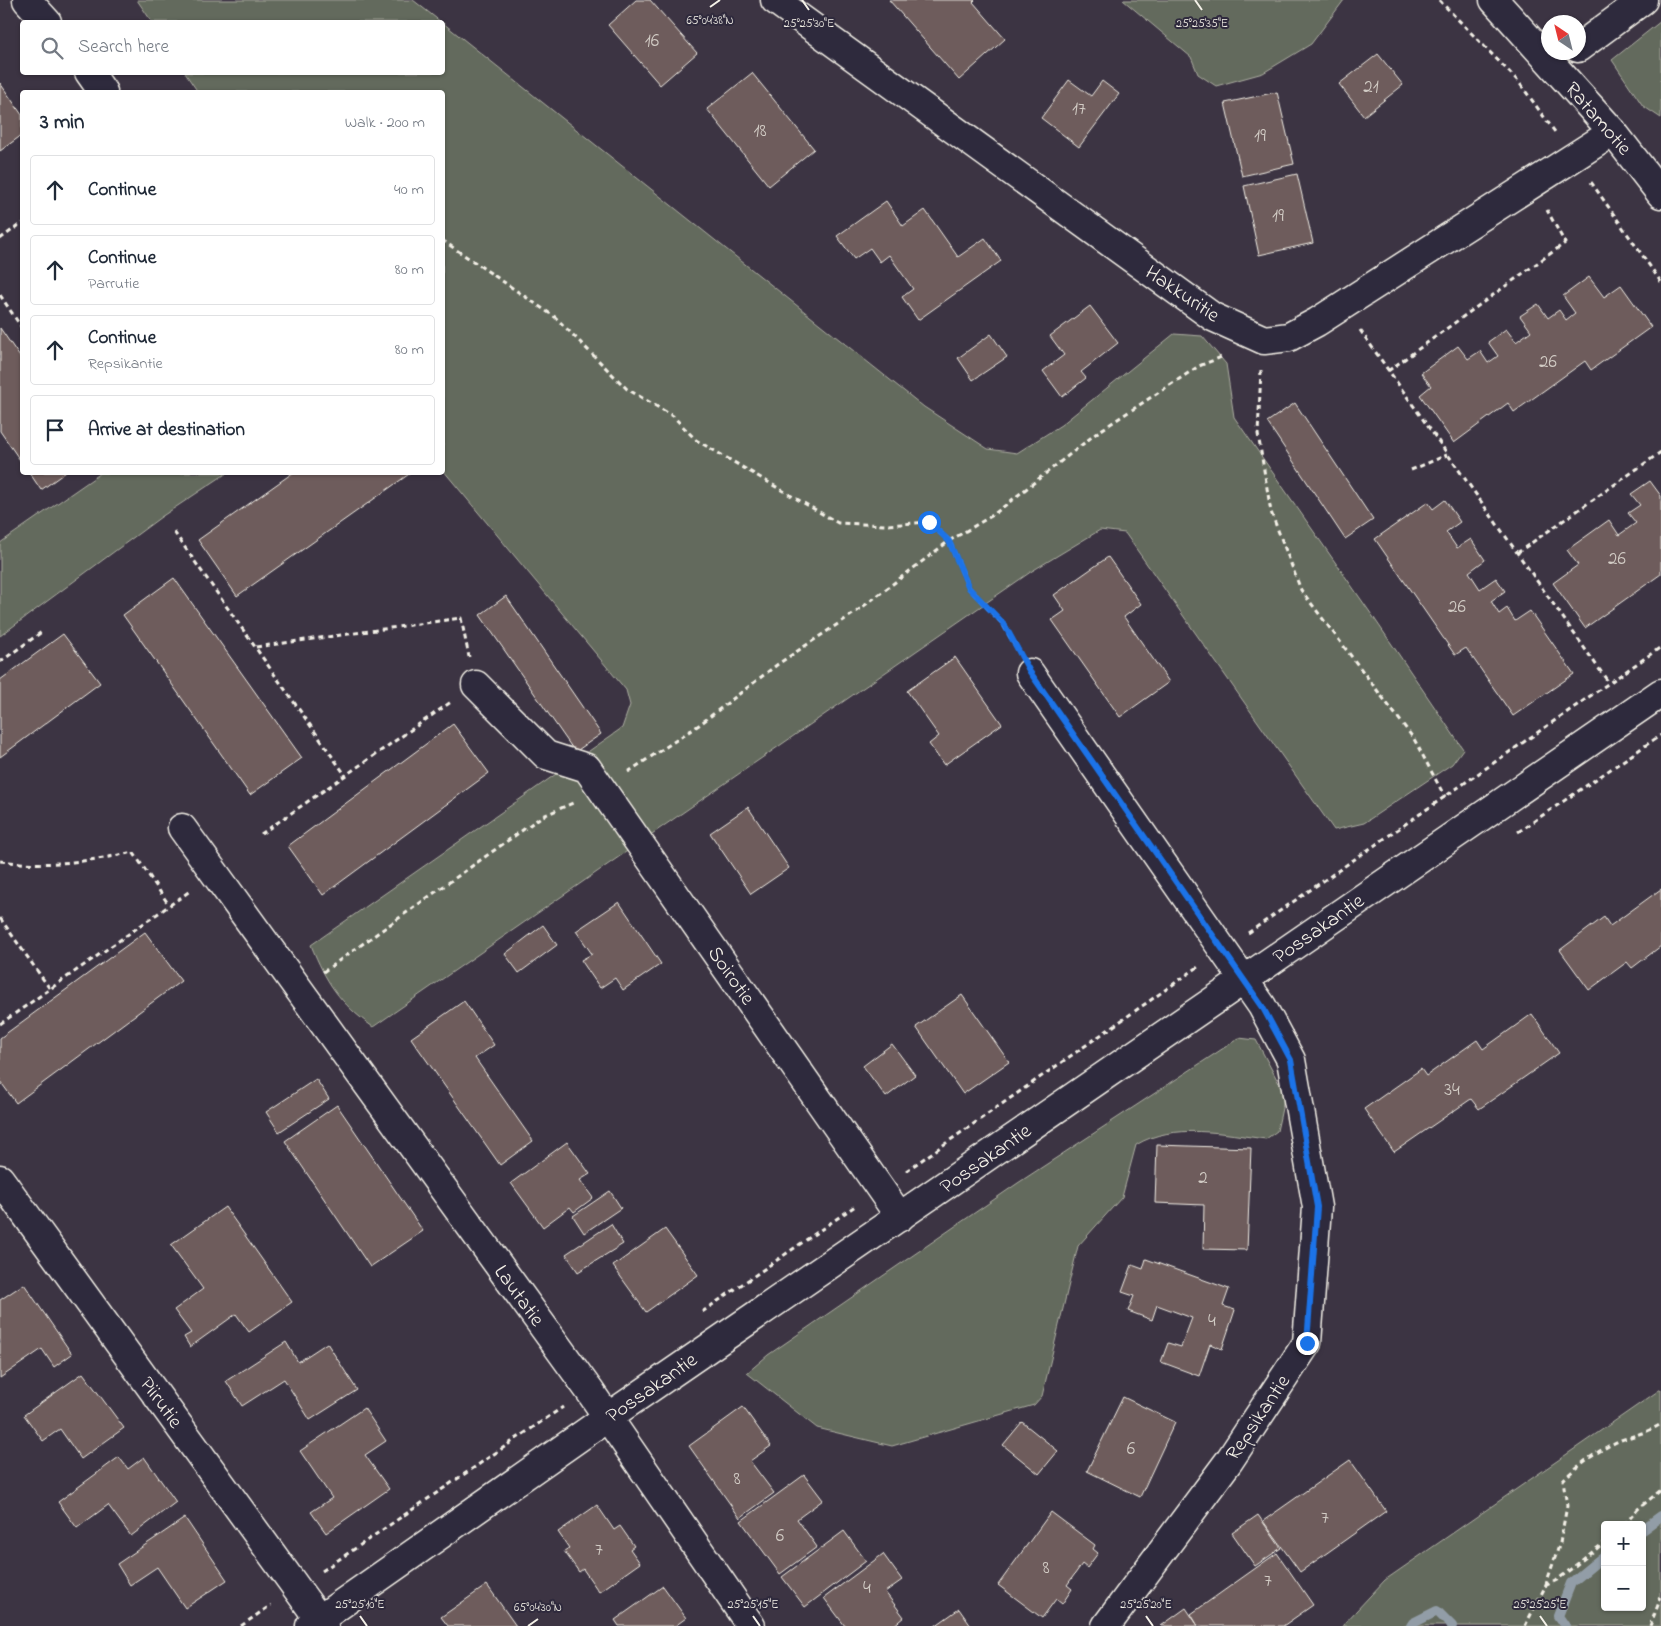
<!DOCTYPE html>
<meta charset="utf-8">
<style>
body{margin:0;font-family:"Indie Flower",sans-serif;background:#f6f6f7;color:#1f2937}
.controls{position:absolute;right:15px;bottom:15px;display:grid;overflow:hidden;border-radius:5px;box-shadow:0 1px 4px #0004}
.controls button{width:45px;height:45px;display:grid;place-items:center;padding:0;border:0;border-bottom:1px solid #e0e1e3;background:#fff;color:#1f2937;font:25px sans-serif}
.compass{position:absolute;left:1541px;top:15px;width:45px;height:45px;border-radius:50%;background:#fff;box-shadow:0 1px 4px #0004;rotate:325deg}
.stop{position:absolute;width:15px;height:15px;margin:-11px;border:4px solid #1a73e8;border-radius:50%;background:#fff}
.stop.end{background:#1a73e8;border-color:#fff;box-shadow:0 1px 5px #0008}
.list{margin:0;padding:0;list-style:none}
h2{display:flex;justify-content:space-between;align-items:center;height:65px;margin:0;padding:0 20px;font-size:21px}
h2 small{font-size:16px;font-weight:400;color:#747a83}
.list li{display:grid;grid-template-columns:32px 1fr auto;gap:15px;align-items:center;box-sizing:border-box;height:70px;margin:0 10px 10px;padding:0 10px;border:1px solid #e0e1e3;border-radius:5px}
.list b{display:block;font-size:19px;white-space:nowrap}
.list p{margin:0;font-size:16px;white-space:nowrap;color:#747a83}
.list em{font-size:16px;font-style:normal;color:#747a83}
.icon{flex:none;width:28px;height:28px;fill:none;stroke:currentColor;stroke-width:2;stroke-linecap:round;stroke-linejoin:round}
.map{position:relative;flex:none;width:1661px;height:1626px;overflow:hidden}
.search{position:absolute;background:#fff;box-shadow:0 1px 4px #0004;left:20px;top:20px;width:425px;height:55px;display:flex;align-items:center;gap:12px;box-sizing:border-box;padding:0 18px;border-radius:5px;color:#747a83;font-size:19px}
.panel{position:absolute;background:#fff;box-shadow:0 1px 4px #0004;left:20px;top:90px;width:425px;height:385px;border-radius:5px}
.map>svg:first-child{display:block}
.green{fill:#646a5d;stroke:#acaea2;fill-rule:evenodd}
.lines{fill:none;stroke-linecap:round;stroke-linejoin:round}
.stream{stroke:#929da7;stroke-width:10}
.building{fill:#6e5b5b;stroke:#f4f1e8}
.minor-casing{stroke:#f4f1e8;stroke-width:31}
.path{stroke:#f4f1e8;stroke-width:3;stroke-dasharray:5 4;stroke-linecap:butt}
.minor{stroke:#2f2a3d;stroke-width:28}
.route{stroke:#1a73e8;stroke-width:6}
.ticks{fill:none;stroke:#f4f1e8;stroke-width:2}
.labels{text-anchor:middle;stroke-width:4;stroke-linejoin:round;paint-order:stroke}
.number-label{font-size:19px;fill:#d2ccc5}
.street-label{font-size:21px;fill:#f4f1e8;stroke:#2f2a3d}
.ticks-label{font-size:12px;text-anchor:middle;fill:#f4f1e8;stroke:#2f2a3d;stroke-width:4;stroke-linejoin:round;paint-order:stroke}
</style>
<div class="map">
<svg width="1661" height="1626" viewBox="0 0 1661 1626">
<rect width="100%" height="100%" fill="#3c3443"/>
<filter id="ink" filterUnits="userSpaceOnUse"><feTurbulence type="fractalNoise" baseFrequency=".02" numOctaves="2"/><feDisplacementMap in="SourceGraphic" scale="10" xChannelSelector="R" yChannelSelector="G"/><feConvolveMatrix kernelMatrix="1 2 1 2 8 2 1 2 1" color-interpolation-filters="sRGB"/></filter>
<g filter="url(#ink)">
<g class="green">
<polygon points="137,0 413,0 441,22 152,22"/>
<polygon points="1123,0 1344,0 1311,44 1263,73 1216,86 1198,74 1191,57"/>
<polygon points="1661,21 1661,118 1643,106 1612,60"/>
<path d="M443,23L924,407L988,449L1017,453L1061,425L1174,334L1202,336L1226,364L1234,417L1374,618L1463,749L1452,764L1364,823L1334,830L1125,533L1100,530L1032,571L373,1027C339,1003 326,982 311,945L622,728L630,705L626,690L443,470L442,92H198L185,73L442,72Z"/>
<polygon points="101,473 227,473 161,517 0,636 0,543"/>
<path d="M1239,1038L1256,1040L1282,1089L1284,1099L1277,1131L1266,1139C1225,1134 1173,1122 1136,1145L1122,1197L1078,1246L1042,1396L1034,1405L892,1446L817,1428L747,1373L768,1355L1018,1183Z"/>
<path d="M1661,1389V1626H1342L1385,1580ZM1605,1525H1642V1607H1605Z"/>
</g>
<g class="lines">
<g class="stream">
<polyline points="1642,1530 1661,1516"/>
<polyline points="1411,1626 1413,1623 1437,1611 1452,1626"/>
<polyline points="1565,1626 1558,1616 1571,1583 1605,1555"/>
</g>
</g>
<g class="building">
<polygon points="636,0 650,0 697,53 660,85 608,25"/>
<polygon points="889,0 975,0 973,2 1005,39 959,80"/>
<polygon points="1378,54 1403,85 1364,116 1339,84"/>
<polygon points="752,73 814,149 769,186 707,109"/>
<polygon points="1069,80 1091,96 1102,81 1119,94 1079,147 1041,118"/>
<polygon points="0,83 22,115 22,135 0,151"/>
<polygon points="1277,92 1294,164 1242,176 1225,103"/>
<polygon points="1297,174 1313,243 1259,255 1244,186"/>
<polygon points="886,201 903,226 925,210 958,257 985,238 1001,261 918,320 902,297 913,289 889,255 880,262 870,248 854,259 837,236"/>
<polygon points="1589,277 1604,297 1621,285 1651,327 1591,370 1585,361 1514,412 1508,403 1454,443 1420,395 1431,386 1421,373 1458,346 1468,359 1480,351 1488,363 1498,356 1488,342 1506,329 1516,342 1531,331 1520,316 1538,304 1548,318 1559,310 1566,320 1575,313 1563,296"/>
<polygon points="1090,306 1118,343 1081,372 1086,378 1062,397 1043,371 1064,355 1050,336"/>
<polygon points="0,328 22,360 22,463 0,431"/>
<polygon points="991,334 1007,357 973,380 958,358"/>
<polygon points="1295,403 1373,520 1345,539 1267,422"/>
<polygon points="29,472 66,472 41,490"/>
<polygon points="294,472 412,472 237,596 198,540"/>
<polygon points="1650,481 1661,496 1661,574 1585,628 1553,583 1578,565 1567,550 1609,520 1619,535 1636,523 1628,513 1640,505 1631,494"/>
<polygon points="1445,500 1460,522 1446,532 1457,548 1471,539 1485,560 1469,572 1480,589 1496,578 1505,591 1491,601 1499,614 1507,608 1515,621 1530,611 1574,674 1513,716 1466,648 1455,655 1375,539 1428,502 1433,509"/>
<polygon points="1108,557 1141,604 1124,617 1169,682 1120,717 1052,620 1065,611 1054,595"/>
<polygon points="174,578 302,758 250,795 123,615"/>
<polygon points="506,596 601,734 575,752 480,615"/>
<polygon points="63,634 100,683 0,757 0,680"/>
<polygon points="955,657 1002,724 944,765 929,744 939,736 907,691"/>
<polygon points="453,724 489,773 323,895 288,846"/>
<polygon points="748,807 789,868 751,894 710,833"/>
<polygon points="1661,889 1661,946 1632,968 1627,962 1589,990 1560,950 1604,917 1610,926"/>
<polygon points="619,902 661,964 623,990 615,978 600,988 581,960 592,954 576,931"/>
<polygon points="543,925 557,945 519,973 505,954"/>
<polygon points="145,932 181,981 16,1103 0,1081 0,1038"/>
<polygon points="962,995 1009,1062 963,1094 916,1027"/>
<polygon points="464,1001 494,1045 475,1058 533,1141 500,1165 411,1038"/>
<polygon points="1532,1014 1559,1053 1479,1109 1471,1099 1394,1152 1364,1109 1421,1069 1426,1076 1477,1040 1483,1049"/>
<polygon points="892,1044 915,1075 886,1097 863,1066"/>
<polygon points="316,1079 329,1099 279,1132 266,1112"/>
<polygon points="337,1105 423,1231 370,1267 285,1141"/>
<polygon points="567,1142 590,1174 580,1180 593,1198 574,1212 570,1207 543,1227 511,1183"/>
<polygon points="1157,1145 1251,1148 1247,1250 1203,1249 1204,1205 1155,1203"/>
<polygon points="610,1191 621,1208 584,1233 573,1216"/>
<polygon points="225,1207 292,1302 249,1332 236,1314 190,1347 184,1337 191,1333 174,1310 203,1289 171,1245"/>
<polygon points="611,1224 623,1244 578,1272 566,1254"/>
<polygon points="665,1229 698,1275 646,1312 613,1266"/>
<polygon points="1146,1259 1229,1289 1223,1306 1235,1310 1222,1349 1210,1344 1199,1376 1161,1362 1168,1343 1181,1347 1192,1318 1157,1305 1152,1320 1128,1311 1134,1296 1122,1292 1132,1265 1143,1269"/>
<polygon points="24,1284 72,1354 54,1367 42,1349 0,1378 0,1300"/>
<polygon points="286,1342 298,1362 327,1343 357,1390 310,1420 284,1379 242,1406 226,1381"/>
<polygon points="83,1373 124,1428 81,1459 60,1429 43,1441 24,1415"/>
<polygon points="1123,1397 1175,1422 1140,1497 1087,1471"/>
<polygon points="743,1407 771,1446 750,1461 774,1493 740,1518 689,1446"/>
<polygon points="364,1408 386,1441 365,1455 389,1489 326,1533 311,1512 332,1498 300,1451"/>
<polygon points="1022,1422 1058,1451 1039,1474 1003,1445"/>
<polygon points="119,1457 128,1469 144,1457 176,1502 131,1536 108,1505 77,1528 58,1502"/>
<polygon points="1350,1460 1386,1511 1300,1572 1263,1521"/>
<polygon points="804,1475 823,1500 797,1519 817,1547 780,1574 741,1521"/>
<polygon points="597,1505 614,1530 620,1526 634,1546 630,1549 640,1563 599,1592 583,1569 579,1572 564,1551 569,1548 558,1532"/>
<polygon points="1051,1512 1095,1545 1093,1549 1098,1553 1087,1568 1082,1564 1067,1585 1072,1589 1062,1604 1056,1599 1042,1618 998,1585"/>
<polygon points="1258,1515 1281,1548 1255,1566 1232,1533"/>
<polygon points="185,1518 227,1580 185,1608 157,1567 130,1585 117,1564"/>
<polygon points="844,1531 866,1561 805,1607 782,1577"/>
<polygon points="1277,1553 1313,1605 1283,1626 1198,1626 1191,1614"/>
<polygon points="883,1554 902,1580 885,1592 904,1617 893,1626 845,1626 824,1598"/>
<polygon points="487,1585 516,1626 448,1626 441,1617"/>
<polygon points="663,1586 686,1618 675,1626 619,1626 615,1620"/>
<polygon points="1186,1608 1198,1626 1161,1626"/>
<polygon points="959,1609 971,1626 935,1626"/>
</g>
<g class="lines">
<defs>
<g id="minor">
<polyline points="27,0 47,22"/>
<polyline points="775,0 1213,317 1264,340 1289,337 1317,322 1613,132"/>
<polyline points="1494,0 1613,132 1661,194"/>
<polyline points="1578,48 1643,0"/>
<polyline points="89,72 103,92"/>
<polyline points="1030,673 1262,1006 1291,1060 1317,1207 1307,1343 1229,1461 1106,1626"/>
<polyline points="476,685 546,755 587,768 900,1217"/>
<polyline points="182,828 589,1390 751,1626"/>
<polyline points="0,1179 324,1626"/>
<polyline points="310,1626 608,1417 1661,693"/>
</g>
</defs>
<use href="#minor" class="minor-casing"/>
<g class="path">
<polyline points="1439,0 1518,81 1555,132"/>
<polyline points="1591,182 1661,282"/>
<polyline points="0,239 22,223"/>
<polyline points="442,240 555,317 627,389 673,416 696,440 838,523 887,525 929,522 949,541 969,588 1003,624 1016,647"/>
<polyline points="0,295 22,328"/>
<polyline points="1360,330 1609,683"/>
<polyline points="1261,370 1258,434 1271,512 1301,590 1414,739 1445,797"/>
<polyline points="1388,371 1565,243 1547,210"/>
<polyline points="1411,470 1447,455"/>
<polyline points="174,532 346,776"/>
<polyline points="1517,553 1661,452"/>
<polyline points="256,647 461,618 469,657"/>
<polyline points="0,662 43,631"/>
<polyline points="628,772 699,725 778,664 856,612 949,541 993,515 1098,432 1199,366 1224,356"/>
<polyline points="1518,832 1661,735"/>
<polyline points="261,834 451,702"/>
<path d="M0,861C44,867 90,862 133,852L169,905"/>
<polyline points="0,918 50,989"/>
<polyline points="1248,933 1661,647"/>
<polyline points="323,972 541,817 575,802"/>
<polyline points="0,1024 190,891"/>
<polyline points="906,1171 1198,967"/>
<polyline points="702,1312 855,1206"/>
<polyline points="1624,1525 1638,1509 1661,1490"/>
<polyline points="322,1571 563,1407"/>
<polyline points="1545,1586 1557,1580 1605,1542"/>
<polyline points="241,1626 271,1605"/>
<path d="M1525,1626L1545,1587L1560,1543L1567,1506L1563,1480C1579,1464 1600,1449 1621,1440C1636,1435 1648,1432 1661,1424"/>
<polyline points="1650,1626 1661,1597"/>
</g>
<use href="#minor" class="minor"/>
</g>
</g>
<g class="lines" filter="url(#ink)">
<polyline class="route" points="929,522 949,541 969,588 1004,624 1030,672 1262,1006 1291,1060 1317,1207 1307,1343"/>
</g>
<path class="ticks" d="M802,0L809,10M1195,0L1202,10M710,7L720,0M360,1616L367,1626M753,1616L760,1626M1146,1616L1153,1626M1540,1616L1547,1626M528,1626L538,1619"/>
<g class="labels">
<g class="number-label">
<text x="652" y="46">16</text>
<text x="1371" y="92">21</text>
<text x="1079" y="114">17</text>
<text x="760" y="136">18</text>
<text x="1260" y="141">19</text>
<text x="1278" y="221">19</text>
<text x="1548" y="367">26</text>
<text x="1617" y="564">26</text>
<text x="1457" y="612">26</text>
<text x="1452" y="1095">34</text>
<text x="1203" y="1183">2</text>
<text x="1212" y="1326">4</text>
<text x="1131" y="1454">6</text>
<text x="737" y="1484">8</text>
<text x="1325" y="1523">7</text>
<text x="780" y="1541">6</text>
<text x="599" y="1555">7</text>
<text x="1046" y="1573">8</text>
<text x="1268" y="1586">7</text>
<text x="867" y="1593">4</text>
</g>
<g class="street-label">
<text transform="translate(1599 118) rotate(49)" y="7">Ratamotie</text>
<text transform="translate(1183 293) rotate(34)" y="7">Hakkuritie</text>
<text transform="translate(1318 928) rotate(-35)" y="7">Possakantie</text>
<text transform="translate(732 975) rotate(55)" y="7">Soirotie</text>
<text transform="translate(985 1158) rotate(-35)" y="7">Possakantie</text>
<text transform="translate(520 1295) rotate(54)" y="7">Lautatie</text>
<text transform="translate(651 1387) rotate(-35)" y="7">Possakantie</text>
<text transform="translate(162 1402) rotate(54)" y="7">Piirutie</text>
<text transform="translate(1257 1417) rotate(-56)" y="7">Repsikantie</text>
</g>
</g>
<g class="ticks-label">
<text x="710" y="24">65°04'38"N</text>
<text x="1202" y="27">25°25'35"E</text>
<text x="809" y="27">25°25'30"E</text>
<text x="360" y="1608">25°25'10"E</text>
<text x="753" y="1608">25°25'15"E</text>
<text x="1146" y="1608">25°25'20"E</text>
<text x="1540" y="1608">25°25'25"E</text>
<text x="538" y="1611">65°04'30"N</text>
</g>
</svg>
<div class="controls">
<button>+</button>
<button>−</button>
</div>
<svg class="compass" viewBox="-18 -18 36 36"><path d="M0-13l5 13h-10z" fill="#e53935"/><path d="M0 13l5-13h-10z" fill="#747a83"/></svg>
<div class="stop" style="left:929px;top:522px"></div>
<div class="stop end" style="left:1307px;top:1343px"></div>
<div class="search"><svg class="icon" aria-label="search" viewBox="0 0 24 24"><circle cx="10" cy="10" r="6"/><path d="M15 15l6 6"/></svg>Search here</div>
<section class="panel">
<h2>3 min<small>Walk · 200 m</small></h2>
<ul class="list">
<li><svg class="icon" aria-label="ahead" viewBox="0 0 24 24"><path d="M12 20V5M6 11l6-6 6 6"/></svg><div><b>Continue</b></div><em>40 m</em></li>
<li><svg class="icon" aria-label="ahead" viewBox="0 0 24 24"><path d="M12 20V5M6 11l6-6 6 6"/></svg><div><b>Continue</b><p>Parrutie</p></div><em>80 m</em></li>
<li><svg class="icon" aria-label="ahead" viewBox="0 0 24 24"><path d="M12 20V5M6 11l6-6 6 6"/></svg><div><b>Continue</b><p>Repsikantie</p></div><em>80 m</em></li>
<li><svg class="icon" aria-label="arrive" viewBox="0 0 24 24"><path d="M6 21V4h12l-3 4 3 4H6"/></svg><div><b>Arrive at destination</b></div></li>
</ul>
</section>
</div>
